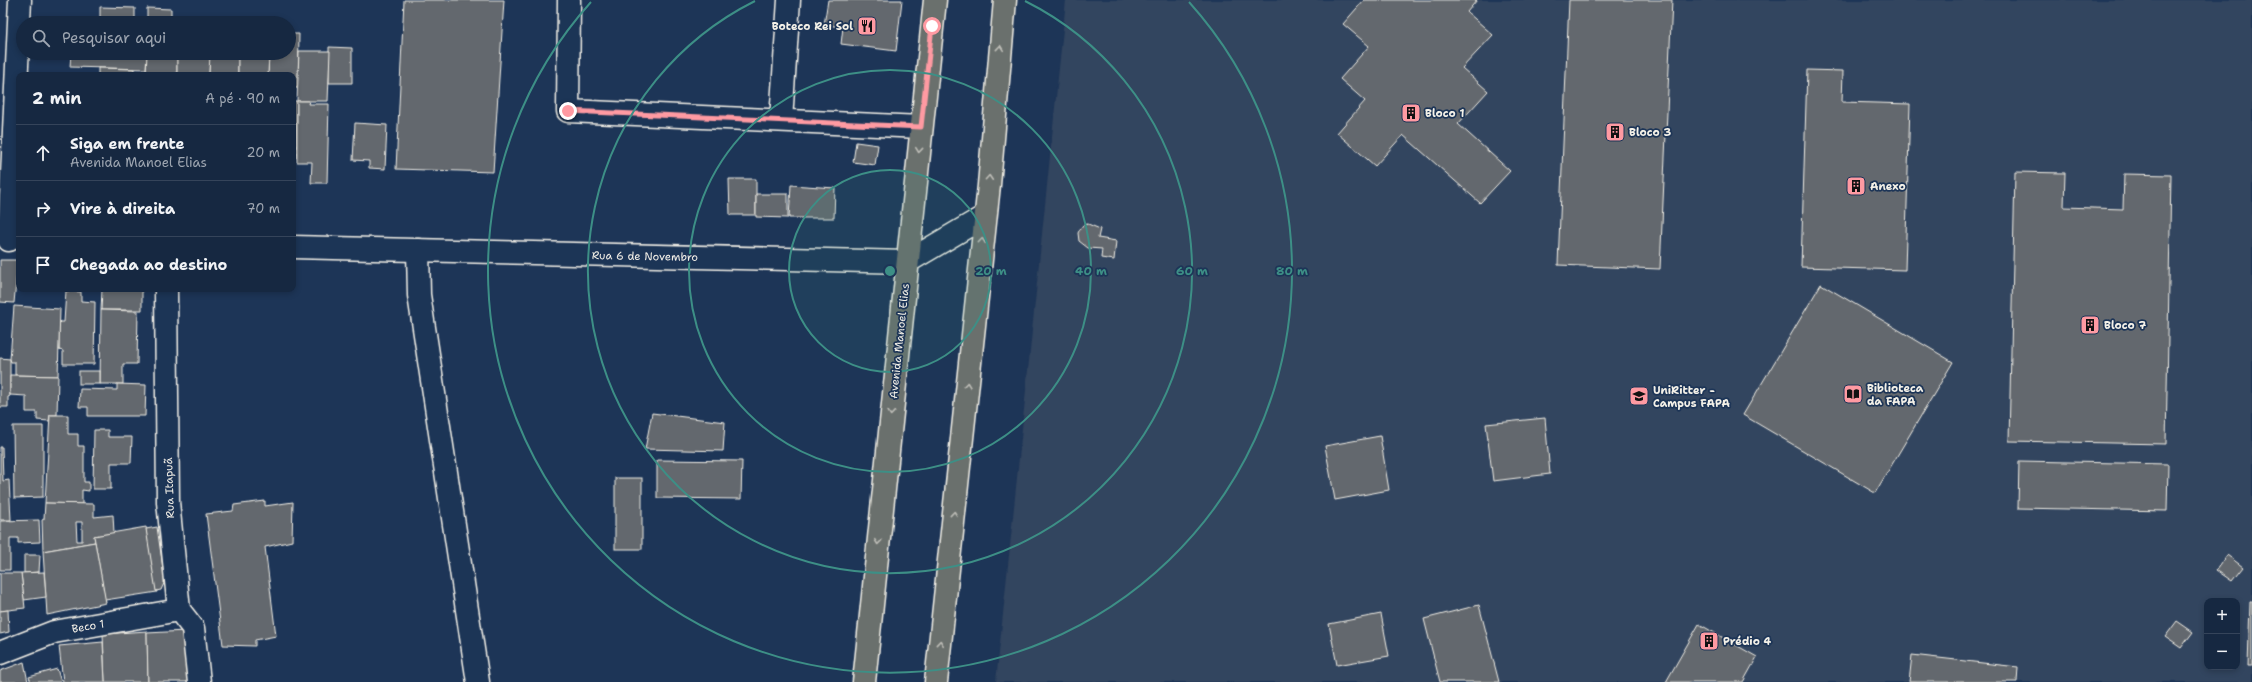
<!DOCTYPE html>
<html lang="pt">
<meta charset="utf-8">
<style>
body{margin:0;font-family:"Shantell Sans",sans-serif;background:#23344c;color:#f1f3f6}
.controls{position:absolute;right:12px;bottom:12px;display:grid;overflow:hidden;border-radius:8px;box-shadow:0 2px 6px #0003}
.controls button{width:36px;height:36px;display:grid;place-items:center;padding:0;border:0;border-bottom:1px solid #35445a;background:#162841;color:#f1f3f6;font:20px sans-serif}
.stop{position:absolute;width:12px;height:12px;margin:-9px;border:3px solid #ff9aa2;border-radius:50%;background:#fff}
.stop.end{background:#ff9aa2;border-color:#fff;box-shadow:0 1px 4px #0008}
.list{margin:0;padding:0;list-style:none}
h2{display:flex;justify-content:space-between;align-items:center;height:52px;margin:0;padding:0 16px;font-size:17px}
h2 small{font-size:13px;font-weight:400;color:#9ea6b1}
.list li{display:grid;grid-template-columns:26px 1fr auto;gap:12px;align-items:center;box-sizing:border-box;height:56px;padding:0 16px;border-top:1px solid #35445a}
.list b{display:block;font-size:15px;white-space:nowrap}
.list p{margin:0;font-size:13px;white-space:nowrap;color:#9ea6b1}
.list em{font-size:13px;font-style:normal;color:#9ea6b1}
.icon{flex:none;width:22px;height:22px;fill:none;stroke:currentColor;stroke-width:2;stroke-linecap:round;stroke-linejoin:round}
.map{position:relative;flex:none;width:2252px;height:682px;overflow:hidden}
.search{position:absolute;background:#162841;box-shadow:0 2px 6px #0003;left:16px;top:16px;width:280px;height:44px;display:flex;align-items:center;gap:10px;box-sizing:border-box;padding:0 14px;border-radius:22px;color:#9ea6b1;font-size:15px}
.panel{position:absolute;background:#162841;box-shadow:0 2px 6px #0003;left:16px;top:72px;width:280px;height:220px;border-radius:8px}
.map>svg:first-child{display:block}
.built{fill:#32445e;fill-rule:evenodd}
.building{fill:#63686e;stroke:#f4f1e8;fill-rule:evenodd}
.lines{fill:none;stroke-linecap:round;stroke-linejoin:round}
.minor-casing{stroke:#f4f1e8;stroke-width:25}
.major-casing{stroke:#f4f1e8;stroke-width:25}
.minor{stroke:#1d3557;stroke-width:22}
.major{stroke:#6b706d;stroke-width:22}
.oneway{stroke:#bdbdb7}
.route{stroke:#ff9aa2;stroke-width:5}
.ring{fill:none;stroke:#3d8f86;stroke-width:2}
.labels{text-anchor:middle;stroke-width:3.5;stroke-linejoin:round;paint-order:stroke}
.poi-label{font-size:11px;font-weight:bold;fill:#f4f1e8;stroke:#1d3557;text-anchor:start}
.street-label{font-size:11px;fill:#f4f1e8;stroke:#1d3557}
.centre{fill:#3d8f86;stroke:#1d3557;stroke-width:2}
.ring-label{font-size:12px;text-anchor:middle;font-weight:bold;fill:#3d8f86;stroke:#1d3557;stroke-width:3.5;stroke-linejoin:round;paint-order:stroke}
</style>
<div class="map">
<svg width="2252" height="682" viewBox="0 0 2252 682">
<rect width="100%" height="100%" fill="#1d3557"/>
<filter id="ink" filterUnits="userSpaceOnUse"><feTurbulence type="fractalNoise" baseFrequency=".025" numOctaves="2"/><feDisplacementMap in="SourceGraphic" scale="8" xChannelSelector="R" yChannelSelector="G"/><feConvolveMatrix kernelMatrix="1 2 1 2 8 2 1 2 1" color-interpolation-filters="sRGB"/></filter>
<g filter="url(#ink)">
<path class="built" d="M1066,0H2252V682H996ZM2207,601H2237V667H2207Z"/>
<g class="building">
<polygon points="404,0 504,0 493,172 396,169"/>
<polygon points="828,0 902,0 896,51 841,44 843,27 824,25"/>
<polygon points="1364,0 1477,0 1467,12 1493,35 1462,68 1488,91 1458,124 1510,171 1480,203 1403,135 1375,166 1337,133 1365,101 1340,79 1369,46 1343,24"/>
<polygon points="1569,0 1672,0 1660,269 1558,265"/>
<polygon points="100,7 135,8 135,20 141,20 141,23 100,23"/>
<polygon points="147,8 171,9 171,23 147,23"/>
<polygon points="289,34 299,34 298,88 293,88 293,75 268,75 269,53 289,53"/>
<polygon points="329,47 352,48 352,83 329,83"/>
<polygon points="299,51 330,51 328,101 297,101"/>
<polygon points="71,53 147,53 146,69 70,67"/>
<polygon points="147,53 177,53 177,75 146,75"/>
<polygon points="177,53 210,53 209,75 177,75"/>
<polygon points="210,53 238,53 238,75 209,75"/>
<polygon points="238,53 269,53 268,75 238,75"/>
<polygon points="98,68 134,69 134,75 98,75"/>
<polygon points="1807,70 1843,71 1842,102 1910,104 1905,270 1801,267"/>
<polygon points="293,101 297,101 296,158 293,157"/>
<polygon points="297,101 309,101 308,104 329,104 327,183 311,183 312,162 297,162"/>
<polygon points="355,123 387,125 385,169 369,168 369,161 353,160"/>
<polygon points="856,142 878,145 875,165 853,162"/>
<polygon points="2015,172 2065,173 2064,207 2123,209 2124,174 2171,175 2166,444 2009,441"/>
<polygon points="729,179 756,179 756,215 730,215"/>
<polygon points="791,185 835,188 834,218 789,218"/>
<polygon points="756,194 788,194 788,218 756,217"/>
<polygon points="1088,224 1100,229 1098,238 1116,241 1114,260 1101,258 1102,249 1088,248 1079,241 1078,233 1080,229 1083,225"/>
<polygon points="0,260 18,260 14,303 0,302"/>
<polygon points="1821,284 1953,362 1875,493 1743,415"/>
<polygon points="102,289 142,289 142,310 101,310"/>
<polygon points="66,291 81,292 81,301 95,302 94,364 63,364 63,351 59,350 59,322 64,322"/>
<polygon points="14,306 60,309 58,376 15,375 15,362 11,362 10,359"/>
<polygon points="101,310 138,311 137,364 123,364 123,384 100,384"/>
<polygon points="0,358 10,359 10,396 8,397 8,407 0,407"/>
<rect x="79" y="371" width="21" height="13"/>
<polygon points="10,375 58,376 57,415 50,415 49,421 37,420 37,412 26,412 26,396 10,395"/>
<polygon points="117,384 146,385 145,416 88,416 88,407 79,407 80,389 117,390"/>
<polygon points="652,413 725,422 723,451 645,449"/>
<polygon points="50,415 68,415 68,434 78,434 78,446 84,446 84,482 89,482 89,491 82,490 82,504 45,503"/>
<polygon points="1545,418 1550,474 1493,481 1486,424"/>
<polygon points="13,426 43,426 43,497 14,498"/>
<polygon points="94,430 108,430 108,437 132,437 131,463 111,463 111,489 93,489"/>
<polygon points="1380,436 1389,490 1335,500 1325,446"/>
<polygon points="0,447 2,447 3,481 9,480 11,520 0,520"/>
<polygon points="657,460 742,461 741,499 657,498"/>
<polygon points="2019,461 2168,464 2167,511 2018,508"/>
<rect x="615" y="478" width="27" height="71"/>
<polygon points="265,501 265,506 293,502 292,541 265,547 276,636 255,640 255,646 223,645 206,514 233,511 234,505"/>
<path d="M45,503L94,504V517L113,515L114,533L94,536L95,542L43,551L42,520L44,519ZM76,522H82V541H77Z"/>
<polygon points="39,520 40,542 18,543 18,538 10,538 10,570 0,570 0,521"/>
<polygon points="146,527 157,592 105,600 94,536"/>
<polygon points="157,527 165,581 161,590 156,591 146,529"/>
<polygon points="95,542 106,603 47,615 43,551"/>
<polygon points="24,555 40,555 39,572 24,573"/>
<polygon points="2227,555 2243,567 2232,581 2216,570"/>
<polygon points="44,572 46,597 24,600 21,573"/>
<polygon points="0,573 21,573 25,608 0,611"/>
<polygon points="2250,602 2252,602 2252,666 2248,666"/>
<polygon points="1479,605 1499,682 1440,682 1424,619"/>
<polygon points="8,610 9,632 0,634 0,611"/>
<polygon points="1381,614 1389,656 1337,665 1329,624"/>
<polygon points="2177,621 2193,632 2181,648 2165,637"/>
<polygon points="1699,624 1757,657 1743,682 1666,682"/>
<polygon points="147,631 148,682 105,682 103,634"/>
<polygon points="186,631 191,682 148,682 147,633"/>
<polygon points="103,642 105,682 63,682 59,646"/>
<polygon points="1912,655 2018,667 2017,682 1909,682"/>
<polygon points="24,662 28,682 0,682 0,671"/>
<polygon points="57,669 61,682 31,682 29,677"/>
</g>
<g class="lines">
<defs>
<g id="minor">
<polyline points="569,0 568,111 921,127"/>
<polyline points="781,120 789,0"/>
<polyline points="9,240 20,0"/>
<polyline points="293,247 907,262 985,216"/>
<polyline points="418,250 419,295 478,682"/>
<polyline points="166,289 168,502 179,610 193,628 199,682"/>
<polyline points="0,653 54,632 179,610"/>
</g>
<g id="major">
<polyline points="864,682 935,0"/>
<polyline points="936,682 989,185 1005,0"/>
</g>
</defs>
<use href="#minor" class="minor-casing"/>
<use href="#major" class="major-casing"/>
<use href="#minor" class="minor"/>
<use href="#major" class="major"/>
</g>
<defs><path id="oneway-chevron" d="M-2-3.5L2.5 0L-2 3.5" fill="none" stroke-width="1.6" stroke-linecap="round" stroke-linejoin="round"/></defs>
<g class="oneway">
<use href="#oneway-chevron" transform="translate(1000 48) rotate(-84)"/>
<use href="#oneway-chevron" transform="translate(919 150) rotate(96)"/>
<use href="#oneway-chevron" transform="translate(989 178) rotate(-86)"/>
<use href="#oneway-chevron" transform="translate(982 241) rotate(-84)"/>
<use href="#oneway-chevron" transform="translate(967 385) rotate(-84)"/>
<use href="#oneway-chevron" transform="translate(891 413) rotate(96)"/>
<use href="#oneway-chevron" transform="translate(954 514) rotate(-84)"/>
<use href="#oneway-chevron" transform="translate(878 542) rotate(96)"/>
<use href="#oneway-chevron" transform="translate(940 643) rotate(-84)"/>
</g>
</g>
<g class="lines" filter="url(#ink)">
<polyline class="route" points="568,111 921,127 932,26"/>
</g>
<circle cx="890" cy="271" r="101" fill="#3d8f86" fill-opacity=".12"/>
<g class="ring">
<circle cx="890" cy="271" r="101"/>
<circle cx="890" cy="271" r="201"/>
<path d="M1025 1A302 302 0 1 1 755 1"/>
<path d="M1189 2A402 402 0 1 1 591 2"/>
</g>
<defs>
<symbol id="restaurant-square" viewBox="-11 -11 22 22"><rect x="-9" y="-9" width="18" height="18" rx="4" fill="#ff9aa2" stroke="#1d3557"/><path d="M-5-6h1v4h1v-4h1v4h1v-4h1v5L-1.5 .5V6h-2V.5L-5-1ZM5-6V6H3V1.5H1.5Q1.5-4 5-6Z" fill="#111"/></symbol>
<symbol id="building-square" viewBox="-11 -11 22 22"><rect x="-9" y="-9" width="18" height="18" rx="4" fill="#ff9aa2" stroke="#1d3557"/><path d="M-4-6H4V6H1V3H-1V6H-4ZM-2.5-4.3h1.7v1.8h-1.7ZM.8-4.3h1.7v1.8H.8ZM-2.5-1h1.7V.8h-1.7ZM.8-1h1.7V.8H.8Z" fill="#111"/></symbol>
<symbol id="library-square" viewBox="-11 -11 22 22"><rect x="-9" y="-9" width="18" height="18" rx="4" fill="#ff9aa2" stroke="#1d3557"/><path d="M-6-4Q-3-5.5-.7-3.5V5Q-3 3-6 4ZM6-4Q3-5.5 .7-3.5V5Q3 3 6 4Z" fill="#111"/></symbol>
<symbol id="university-square" viewBox="-11 -11 22 22"><rect x="-9" y="-9" width="18" height="18" rx="4" fill="#ff9aa2" stroke="#1d3557"/><path d="M0-5L7-2L0 1L-7-2ZM-4 1L0 2.5L4 1V4Q0 6-4 4Z" fill="#111"/></symbol>
</defs>
<g fill-rule="evenodd">
<use href="#restaurant-square" x="856" y="15" width="22" height="22"/>
<use href="#building-square" x="1400" y="102" width="22" height="22"/>
<use href="#building-square" x="1604" y="121" width="22" height="22"/>
<use href="#building-square" x="1845" y="175" width="22" height="22"/>
<use href="#building-square" x="2079" y="314" width="22" height="22"/>
<use href="#library-square" x="1842" y="383" width="22" height="22"/>
<use href="#university-square" x="1628" y="385" width="22" height="22"/>
<use href="#building-square" x="1698" y="630" width="22" height="22"/>
</g>
<g class="labels">
<g class="poi-label">
<text x="853" y="30" text-anchor="end">Boteco Rei Sol</text>
<text x="1425" y="117">Bloco 1</text>
<text x="1629" y="136">Bloco 3</text>
<text x="1870" y="190">Anexo</text>
<text x="2104" y="329">Bloco 7</text>
<text x="1867" y="392">Biblioteca<tspan x="1867" dy="13">da FAPA</tspan></text>
<text x="1653" y="394">UniRitter -<tspan x="1653" dy="13">Campus FAPA</tspan></text>
<text x="1723" y="645">Prédio 4</text>
</g>
<g class="street-label">
<text transform="translate(645 256) rotate(1)" y="4">Rua 6 de Novembro</text>
<text transform="translate(899 341) rotate(-84)" y="4">Avenida Manoel Elias</text>
<text transform="translate(169 488) rotate(-92)" y="4">Rua Itapuã</text>
<text transform="translate(88 626) rotate(-10)" y="4">Beco 1</text>
</g>
</g>
<circle cx="890" cy="271" r="6" class="centre"/>
<g class="ring-label">
<text x="991" y="275">20 m</text>
<text x="1091" y="275">40 m</text>
<text x="1192" y="275">60 m</text>
<text x="1292" y="275">80 m</text>
</g>
</svg>
<div class="controls">
<button>+</button>
<button>−</button>
</div>
<div class="stop" style="left:932px;top:26px"></div>
<div class="stop end" style="left:568px;top:111px"></div>
<div class="search"><svg class="icon" aria-label="search" viewBox="0 0 24 24"><circle cx="10" cy="10" r="6"/><path d="M15 15l6 6"/></svg>Pesquisar aqui</div>
<section class="panel">
<h2>2 min<small>A pé · 90 m</small></h2>
<ul class="list">
<li><svg class="icon" aria-label="ahead" viewBox="0 0 24 24"><path d="M12 20V5M6 11l6-6 6 6"/></svg><div><b>Siga em frente</b><p>Avenida Manoel Elias</p></div><em>20 m</em></li>
<li><svg class="icon" aria-label="right" viewBox="0 0 24 24"><path d="M7 20v-9h11M14 6l5 5-5 5"/></svg><div><b>Vire à direita</b></div><em>70 m</em></li>
<li><svg class="icon" aria-label="arrive" viewBox="0 0 24 24"><path d="M6 21V4h12l-3 4 3 4H6"/></svg><div><b>Chegada ao destino</b></div></li>
</ul>
</section>
</div>
